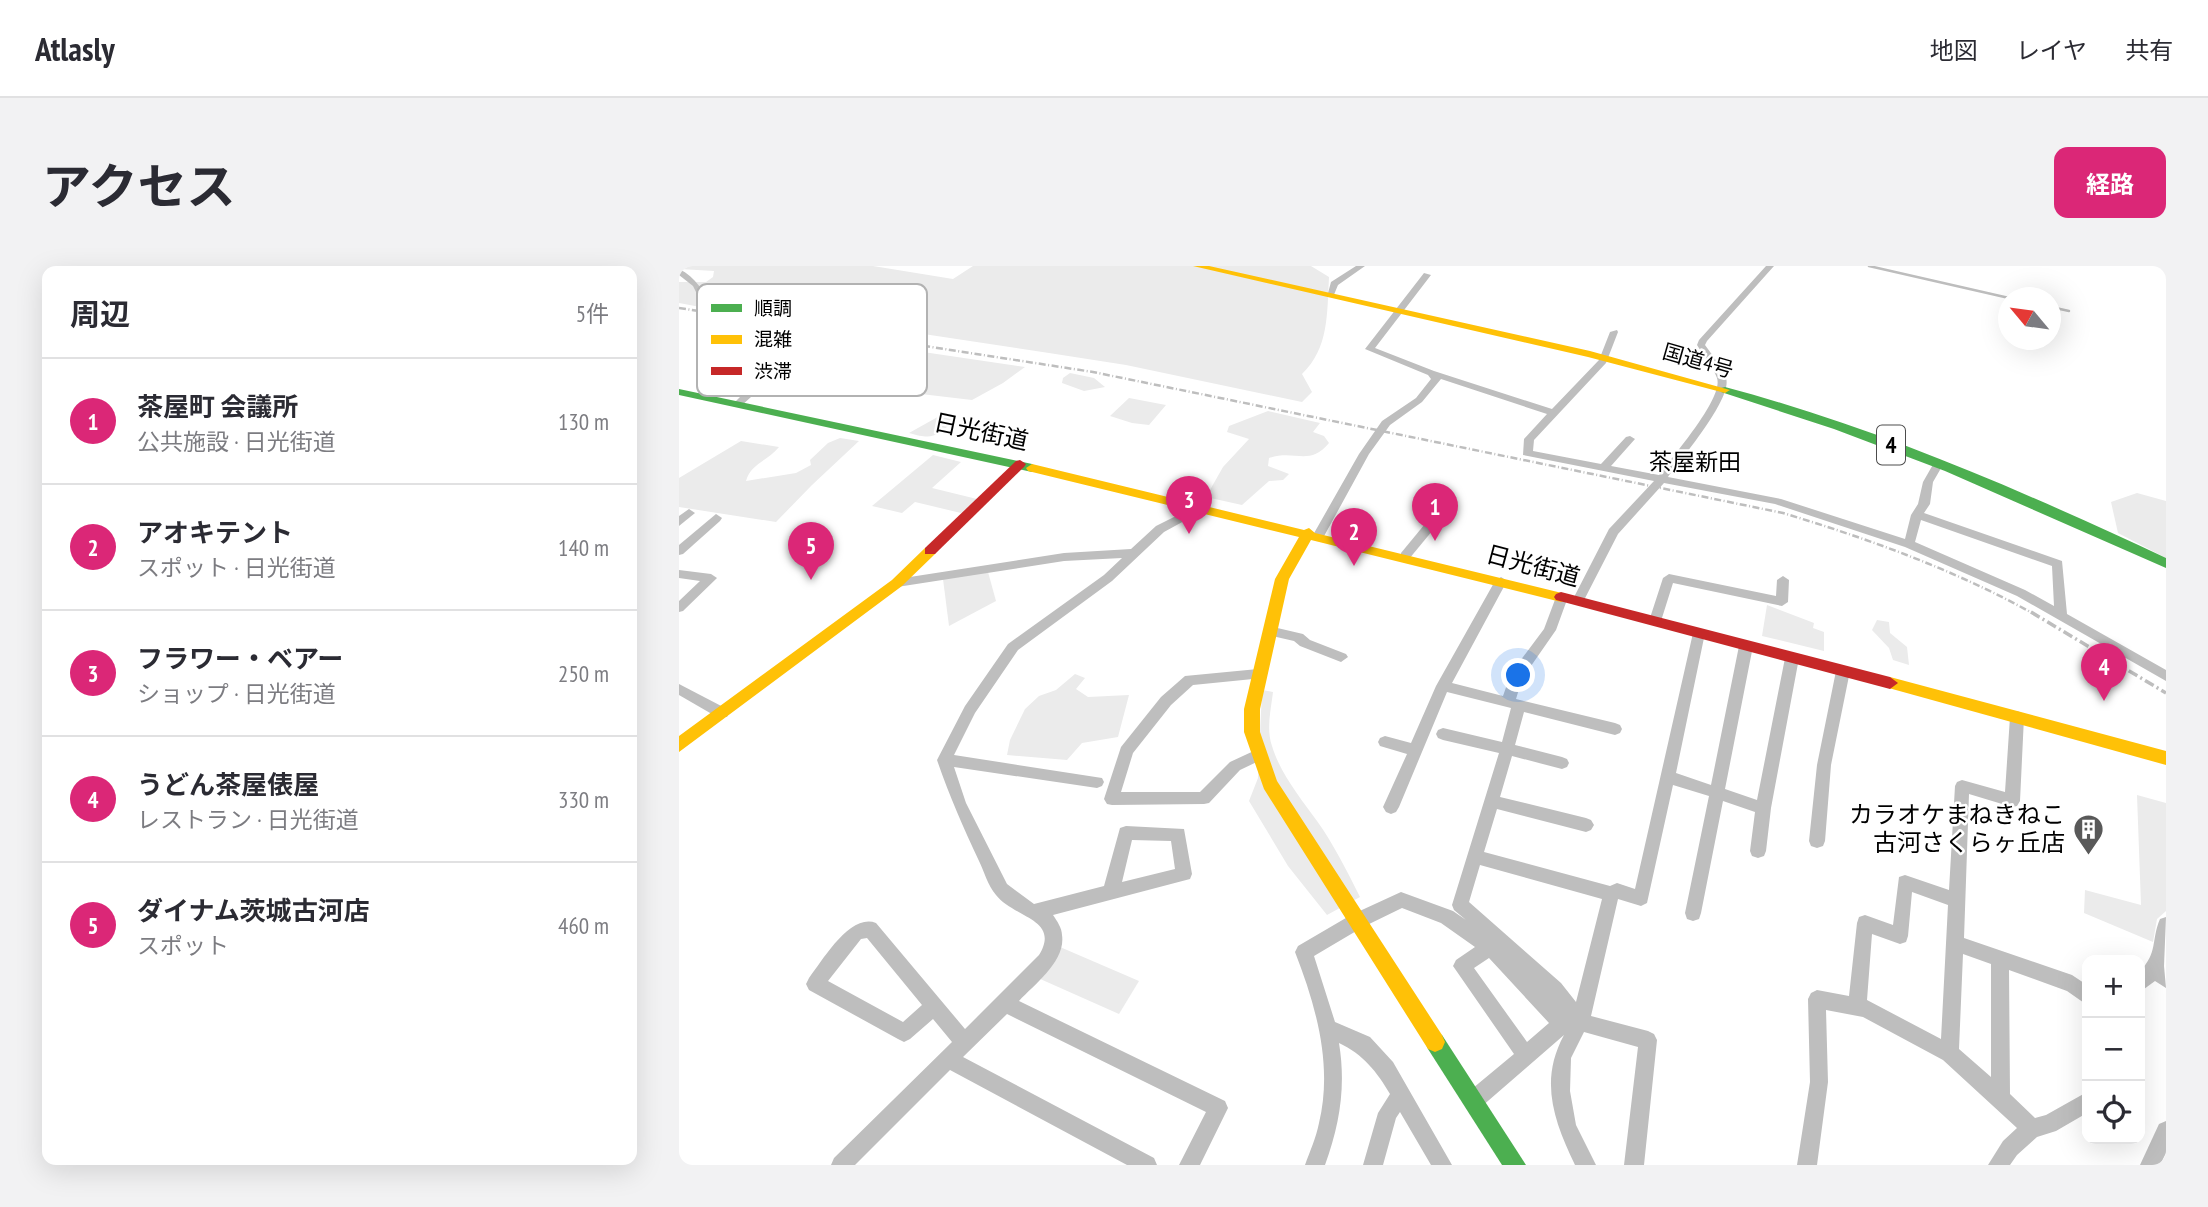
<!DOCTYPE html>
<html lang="ja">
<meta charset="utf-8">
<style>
body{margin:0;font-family:"PT Sans Narrow","Noto Sans JP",sans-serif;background:#f2f2f3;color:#2b2b33}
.controls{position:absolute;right:21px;bottom:21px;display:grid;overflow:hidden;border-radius:14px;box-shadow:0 7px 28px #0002}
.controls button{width:63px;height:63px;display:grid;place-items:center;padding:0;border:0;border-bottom:2px solid #e1e1e2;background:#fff;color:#2b2b33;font:35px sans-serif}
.compass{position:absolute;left:1319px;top:21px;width:63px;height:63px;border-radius:50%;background:#fff;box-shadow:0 7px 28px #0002;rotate:299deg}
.you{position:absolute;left:840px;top:410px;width:24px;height:24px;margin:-18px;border:5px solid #fff;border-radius:50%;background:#1a73e8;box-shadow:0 0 0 10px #1a73e833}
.badge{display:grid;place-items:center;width:46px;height:46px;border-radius:50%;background:#db2777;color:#fff;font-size:23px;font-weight:700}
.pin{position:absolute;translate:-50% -58px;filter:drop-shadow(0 2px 4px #0008)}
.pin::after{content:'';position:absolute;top:37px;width:24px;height:21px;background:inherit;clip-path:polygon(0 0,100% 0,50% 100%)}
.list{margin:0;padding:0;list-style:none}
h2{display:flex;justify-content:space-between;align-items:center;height:91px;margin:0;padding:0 28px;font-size:30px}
h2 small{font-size:23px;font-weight:400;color:#7c7c81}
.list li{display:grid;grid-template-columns:46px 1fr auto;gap:21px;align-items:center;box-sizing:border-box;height:126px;padding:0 28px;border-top:2px solid #e1e1e2}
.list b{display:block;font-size:26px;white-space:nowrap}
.list p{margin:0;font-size:23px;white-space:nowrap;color:#7c7c81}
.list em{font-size:23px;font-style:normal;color:#7c7c81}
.icon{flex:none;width:38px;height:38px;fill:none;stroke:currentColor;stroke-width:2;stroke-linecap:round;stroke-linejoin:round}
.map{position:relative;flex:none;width:1487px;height:899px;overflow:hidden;border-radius:14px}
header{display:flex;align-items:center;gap:42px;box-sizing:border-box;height:98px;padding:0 35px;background:#fff;border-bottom:2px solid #e1e1e2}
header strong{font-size:33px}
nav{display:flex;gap:38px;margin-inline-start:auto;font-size:24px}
.intro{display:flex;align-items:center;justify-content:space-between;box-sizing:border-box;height:168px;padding:0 42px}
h1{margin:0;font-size:49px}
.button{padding:18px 32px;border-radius:14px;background:#db2777;color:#fff;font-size:24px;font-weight:700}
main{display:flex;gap:42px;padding:0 42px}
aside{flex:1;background:#fff;border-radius:14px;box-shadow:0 7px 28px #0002}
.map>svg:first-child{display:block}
.green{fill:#ebebeb}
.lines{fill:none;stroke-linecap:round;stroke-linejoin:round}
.stream{stroke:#bdbdbd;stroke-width:2.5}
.street{fill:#bebebe;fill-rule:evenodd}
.fast{fill:#4caf50;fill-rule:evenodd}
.slow{fill:#ffc107;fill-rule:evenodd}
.jam{fill:#c62828;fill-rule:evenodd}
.rail-far1{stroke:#bebebe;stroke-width:2.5;stroke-dasharray:7 2.5 1 2.5;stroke-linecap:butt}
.rail{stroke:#bebebe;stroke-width:3.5;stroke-dasharray:10 3.5 2 3.5;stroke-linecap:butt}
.labels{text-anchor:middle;stroke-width:5;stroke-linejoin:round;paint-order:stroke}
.far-street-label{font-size:21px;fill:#000;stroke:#fff}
.shield{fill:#fff;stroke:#4c4c4c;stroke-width:2}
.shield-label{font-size:23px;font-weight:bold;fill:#000}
.far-quarter-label{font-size:23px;fill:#000;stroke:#fff}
.street-label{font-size:24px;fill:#000;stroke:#fff}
.poi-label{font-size:24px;fill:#000;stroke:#fff;text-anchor:end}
.key{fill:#fff;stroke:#b2b2b2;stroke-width:2}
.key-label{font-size:19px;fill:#000}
</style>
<header>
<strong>Atlasly</strong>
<nav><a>地図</a><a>レイヤ</a><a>共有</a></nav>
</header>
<div class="intro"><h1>アクセス</h1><a class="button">経路</a></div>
<main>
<aside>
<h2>周辺<small>5件</small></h2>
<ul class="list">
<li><span class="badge">1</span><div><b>茶屋町 会議所</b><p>公共施設 · 日光街道</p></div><em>130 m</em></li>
<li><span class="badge">2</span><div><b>アオキテント</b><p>スポット · 日光街道</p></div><em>140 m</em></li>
<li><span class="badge">3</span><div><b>フラワー・ベアー</b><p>ショップ · 日光街道</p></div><em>250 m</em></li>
<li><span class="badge">4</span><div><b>うどん茶屋俵屋</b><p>レストラン · 日光街道</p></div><em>330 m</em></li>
<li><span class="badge">5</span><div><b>ダイナム茨城古河店</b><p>スポット</p></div><em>460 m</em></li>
</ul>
</aside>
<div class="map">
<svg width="1487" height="899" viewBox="0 0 1487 899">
<rect width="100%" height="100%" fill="#fff"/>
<g class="green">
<path d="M6,0H194L274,13L294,0H632L650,11C648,48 650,82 623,108L633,126L623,136L447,99L370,87L165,56L53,47L0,37V16H27L34,11L35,5L1,3Z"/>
<polygon points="129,69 346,101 324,117 293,134 208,124 155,107 134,113 120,105 123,94 102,89 109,80"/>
<polygon points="391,107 415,112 426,121 405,125 383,117 384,112"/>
<polygon points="450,132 487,139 470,159 453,157 431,150"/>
<path d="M589,145L641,157L634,166L645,170L650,177C630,201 616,183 590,192L589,200L610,208L604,214L590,215L563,239L527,231L544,201L570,173L548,166L550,160Z"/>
<path d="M264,148L275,155C256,171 254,174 230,167Z"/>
<path d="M161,172L180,175L133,219L97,256L0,241V212L62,175L100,181C89,195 72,197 67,215L117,207L132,199L131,194L149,177Z"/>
<polygon points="254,189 282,196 253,222 298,233 282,247 236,236 223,247 193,240"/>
<polygon points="1458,227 1487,235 1487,292 1439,267 1432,236"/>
<polygon points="309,306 317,335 270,360 264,313"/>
<polygon points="1088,339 1135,357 1134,362 1145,366 1145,385 1083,370"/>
<polygon points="1198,354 1210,356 1211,367 1228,381 1230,399 1214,394 1210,382 1193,364"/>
<polygon points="396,408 406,412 397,423 409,431 450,429 439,471 403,477 388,494 328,489 331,474 346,443 360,430 377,424"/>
<path d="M583,424L594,426C592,443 587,463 593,480C601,507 622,533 638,555C654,577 669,607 681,631L648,649L609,600L570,535L579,512Z"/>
<polygon points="1458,529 1487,537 1487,645 1478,653 1474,676 1405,647 1406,624 1462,639"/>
<polygon points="381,681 460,715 440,748 359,712"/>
</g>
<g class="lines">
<g class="stream">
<polyline points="1190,0 1330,32"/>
<polyline points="1372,41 1390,45"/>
</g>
<g class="street">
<polygon points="677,0 686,0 659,19 654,31 648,31 652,16"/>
<path d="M1087,0H1095L1028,75L1026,79C1033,89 1043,101 1047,112C1054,132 1002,193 989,211L1102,233L1226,273L1232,249L1239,238L1244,216L1256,195H1264L1265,197L1254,216L1251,238L1245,247L1383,295L1388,348L1487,404V415L1338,330L1226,281L1096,238L985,217L939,268L903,338H895L893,335L930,263L975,215L844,189L845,173L868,148L762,113L743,136L711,159L690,188L644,272H636L634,269L680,188L703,155L737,132L752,113L749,109L686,83L745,7L752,9L696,82L755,105L873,143L920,94L931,66L938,64L939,66L927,97L855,174L854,185L922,198L947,171L951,170L956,173L932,200L980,209C992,192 1045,132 1038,112C1034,101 1024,89 1018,79L1020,74ZM1242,254L1373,300L1375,340L1346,324L1236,276Z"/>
<path d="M0,3C17,11 24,27 37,40L32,49L37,55L101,85L72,119V131L62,140L54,138L62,130V119L90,86L31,59L24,49L28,41L22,36L14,20L0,9Z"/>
<path d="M523,237L527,239V243L485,266L433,315L339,384L296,447L275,489L423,512L425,516L423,520L418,522L275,501L287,537L328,618L355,638L425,620L441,562L447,560L505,563L513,608L511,613L374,649C378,655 383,662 383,669C387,695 356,718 340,735L546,835L549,842L521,899H500L527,846L328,748L284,791L475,892L478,899H448L271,804L176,899H152L155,892L273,776L254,753L231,773L225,776L219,773L130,724L127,718L130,712C144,694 171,647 197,657L286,763L360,689C382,653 335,652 317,629C309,620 305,605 300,595C284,561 270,529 258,494L286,440L329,378L425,309L443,292L385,295L218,321L212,317L218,313L385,287L452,283L477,260ZM453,574L492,575L496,603L443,616ZM188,672L243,739L224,756L149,715L182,673Z"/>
<polygon points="10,243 16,247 0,260 0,250"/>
<polygon points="759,246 765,250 763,253 730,293 722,293 722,287 755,247"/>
<polygon points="37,248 43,252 41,255 4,288 0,289 0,279"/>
<polygon points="0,304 32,308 38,312 4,345 0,346 0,335 21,315 0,312"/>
<polygon points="990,308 1097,330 1098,314 1104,310 1110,314 1109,336 1103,340 994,317 982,355 980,358 972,358 970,355 984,312"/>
<path d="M822,311L828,315L773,417L824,430L832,407L865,363L877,331L883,327L889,331L877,364L843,413L837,433L936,457L941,459L943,463L941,467L936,469L845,446L836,479L883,491L888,493L890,497L888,501L883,503L833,490L821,531L907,552L912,554L915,559L912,564L907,566L818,543L805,586L931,620L938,617L956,623L1014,367L1020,362L1026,367L997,507L1032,519L1060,380L1062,377H1072L1074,380L1046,523L1078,534L1106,392L1113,387L1120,392L1092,542L1087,585L1085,590L1079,592L1073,590L1071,585L1076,546L1044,535L1022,647L1020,653L1014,655L1008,653L1006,647L1030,530L994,519L968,637L962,640L939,633L912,750L969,765L975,768L978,774L965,899H945L959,781L905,766L892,792L891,825L897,859L917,899H896C875,855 860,815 885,769L802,841L795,844L788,841L785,834L788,827L835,788L774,700L777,694L796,681L762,657L723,642L684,661L635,690L656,756L691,771L714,796L773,899H752L721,846L717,852L704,899H684L699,847L711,828C698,806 684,788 660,777C667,820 661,858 646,899H626C631,885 637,872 640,857C654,799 637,740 616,686L619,680L672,649L722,626L774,645L787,654L775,644L773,639L820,487L764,474L759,472L757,468L759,464L764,462L823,476L832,442L768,426L720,541L717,546L712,548L707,546L704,541L728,488L701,480L699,476L701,472L706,470L732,477L757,420L816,315ZM801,599L923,633L897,736L882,717L790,636ZM810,692L870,757L848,776L795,702Z"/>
<polygon points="590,360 624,368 631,374 667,388 669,391 662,396 621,380 615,375 585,368 584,365"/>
<polygon points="1164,400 1171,405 1152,499 1146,575 1144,580 1138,582 1132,580 1130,575 1138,499 1157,405"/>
<polygon points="579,403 586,408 584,412 514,419 492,439 454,487 442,526 521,526 551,496 579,483 584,485 586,489 584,493 561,504 530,537 525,538 433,539 428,538 425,533 442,481 482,431 506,410"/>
<polygon points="0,418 48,443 50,447 48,451 38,451 0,429"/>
<path d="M1338,445L1343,447L1345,451L1341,535L1338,540L1333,541L1290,528L1285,672L1393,709L1408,719V739L1388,725L1330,704L1331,828L1356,852L1367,849L1408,826V847L1377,865L1358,871L1338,889L1331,899H1309L1324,875L1338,862L1264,794L1184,751L1147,744L1149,816L1138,899H1118L1131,816L1129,733L1132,727L1138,724L1170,730L1178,657L1180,651L1186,649L1214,659L1220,611L1226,609L1270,624L1276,520L1278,516L1283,514L1326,526L1331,451L1333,447ZM1233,626L1269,639L1262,773L1188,734L1193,668L1221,678L1227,676L1229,670ZM1284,688L1312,698V811L1280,783Z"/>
<path d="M1487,651L1485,700L1487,722L1476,715L1461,726V705C1479,687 1472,674 1481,653Z"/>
<polygon points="1487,855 1487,887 1481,899 1461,899 1480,858"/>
</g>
<g class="fast">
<path d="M1046,121C1197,161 1346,226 1487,292V302L1266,205L1155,163L1042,126V122Z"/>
<polygon points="0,123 353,198 359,202 353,206 0,129"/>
<polygon points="756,766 763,769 847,899 823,899 749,783 746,776 749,769"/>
</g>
<g class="slow">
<polygon points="514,0 530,0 911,85 1051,124 1046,127 909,91"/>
<polygon points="353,198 625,264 630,262 636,267 887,328 889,331 887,334 882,336 632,274 610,313 581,443 581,466 598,515 763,769 766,776 763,783 756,786 749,783 585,523 565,466 565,443 596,313 620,271 349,205 347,202"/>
<polygon points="251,281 258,285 256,288 223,320 0,486 0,470 213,314 246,282"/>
<polygon points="1211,411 1487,485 1487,499 1206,421 1203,417 1206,413"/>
</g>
<g class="jam">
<polygon points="341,194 347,198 345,201 256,288 246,288 246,282 337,195"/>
<polygon points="882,326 1211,411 1219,417 1211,423 877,334 875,331 877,328"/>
</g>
<path class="rail-far1" d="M0,42L414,106L1104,247C1190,273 1276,304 1355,348"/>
<polyline class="rail" points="1352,346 1487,427"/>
</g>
<defs>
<symbol id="building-pin" viewBox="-11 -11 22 30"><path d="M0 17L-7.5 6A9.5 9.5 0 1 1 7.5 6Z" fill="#595959" stroke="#fff"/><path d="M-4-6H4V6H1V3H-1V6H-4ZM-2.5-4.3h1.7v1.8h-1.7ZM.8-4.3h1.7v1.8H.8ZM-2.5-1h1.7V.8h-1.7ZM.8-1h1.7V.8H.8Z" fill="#fff"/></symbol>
</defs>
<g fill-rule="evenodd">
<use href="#building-pin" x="1392" y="546" width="35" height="47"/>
</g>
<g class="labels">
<g class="far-street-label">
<text transform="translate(1019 95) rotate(16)" y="7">国道4号</text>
</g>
<rect class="shield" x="1198" y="159.5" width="28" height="39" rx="5"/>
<g class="shield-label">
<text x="1212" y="187">4</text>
</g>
<g class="far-quarter-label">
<text x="1016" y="204">茶屋新田</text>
</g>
<g class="street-label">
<text transform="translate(302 166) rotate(12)" y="8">日光街道</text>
<text transform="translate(854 300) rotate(15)" y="8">日光街道</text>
</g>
<g class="poi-label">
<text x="1386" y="557">カラオケまねきねこ<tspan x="1386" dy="28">古河さくらヶ丘店</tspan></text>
</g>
</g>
<rect x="18" y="18" width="230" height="112" rx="10" class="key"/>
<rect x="32" y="38" width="31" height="8" fill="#4caf50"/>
<rect x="32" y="69" width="31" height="9" fill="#ffc107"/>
<rect x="32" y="101" width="31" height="8" fill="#c62828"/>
<g class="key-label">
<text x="75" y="49">順調</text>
<text x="75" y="80">混雑</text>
<text x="75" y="112">渋滞</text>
</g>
</svg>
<div class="controls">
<button>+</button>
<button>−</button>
<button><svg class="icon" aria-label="locate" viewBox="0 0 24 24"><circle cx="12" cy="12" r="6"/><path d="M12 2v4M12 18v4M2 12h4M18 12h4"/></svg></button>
</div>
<svg class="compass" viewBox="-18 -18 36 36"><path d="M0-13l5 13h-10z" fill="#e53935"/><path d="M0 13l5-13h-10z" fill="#7c7c81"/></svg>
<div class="you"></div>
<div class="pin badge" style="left:756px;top:275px">1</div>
<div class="pin badge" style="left:675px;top:300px">2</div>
<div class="pin badge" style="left:510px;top:268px">3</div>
<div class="pin badge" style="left:1425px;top:435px">4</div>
<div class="pin badge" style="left:132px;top:314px">5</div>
</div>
</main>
